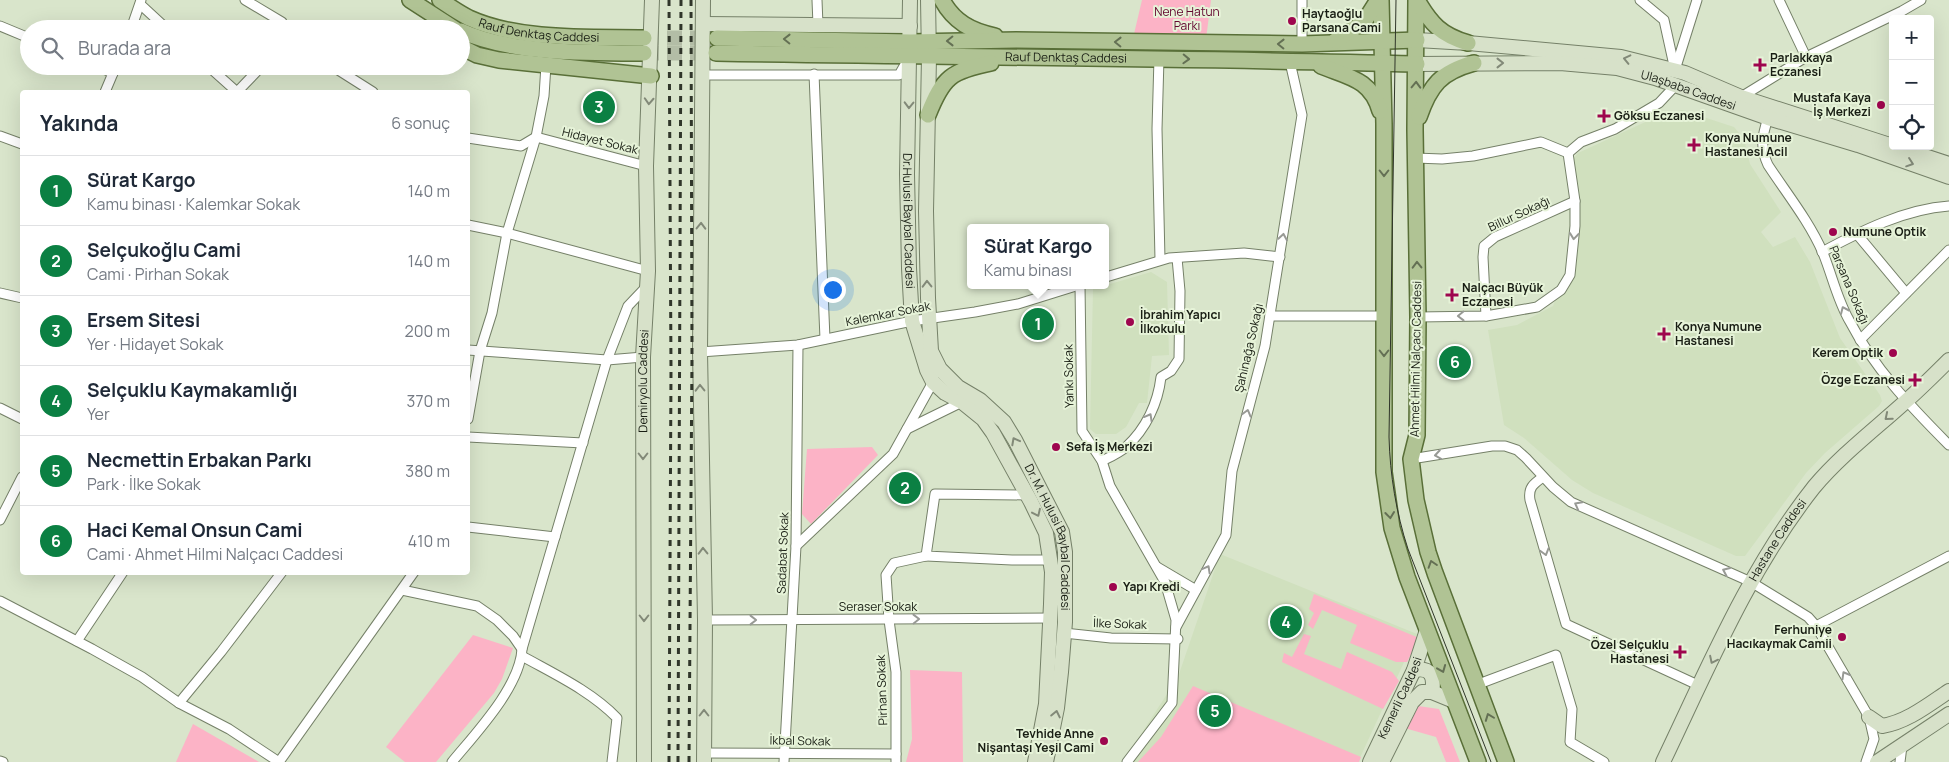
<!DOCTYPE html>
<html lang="tr">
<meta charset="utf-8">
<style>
body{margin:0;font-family:Manrope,sans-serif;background:#f6f6f7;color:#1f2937}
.controls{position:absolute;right:15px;top:15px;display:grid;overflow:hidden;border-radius:5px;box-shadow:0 5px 20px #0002}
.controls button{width:45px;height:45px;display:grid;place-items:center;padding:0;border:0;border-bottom:1px solid #e0e1e3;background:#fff;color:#1f2937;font:25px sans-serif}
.you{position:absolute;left:832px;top:289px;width:18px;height:18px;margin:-12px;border:4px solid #fff;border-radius:50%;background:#1a73e8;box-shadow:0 0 0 8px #1a73e833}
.badge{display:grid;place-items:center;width:32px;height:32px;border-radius:50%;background:#0b8043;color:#fff;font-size:16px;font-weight:700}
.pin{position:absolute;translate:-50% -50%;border:2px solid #fff;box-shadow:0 1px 5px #0006}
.popup{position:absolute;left:967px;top:224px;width:142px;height:65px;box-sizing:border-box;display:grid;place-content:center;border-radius:5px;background:#fff;filter:drop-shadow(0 1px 4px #0005);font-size:16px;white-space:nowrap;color:#747a83}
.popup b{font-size:19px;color:#1f2937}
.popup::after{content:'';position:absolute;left:50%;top:100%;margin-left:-10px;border:10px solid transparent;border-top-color:#fff}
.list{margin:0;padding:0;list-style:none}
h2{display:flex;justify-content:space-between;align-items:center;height:65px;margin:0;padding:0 20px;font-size:21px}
h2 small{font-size:16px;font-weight:400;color:#747a83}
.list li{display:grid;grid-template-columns:32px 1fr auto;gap:15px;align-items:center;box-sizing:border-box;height:70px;padding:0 20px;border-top:1px solid #e0e1e3}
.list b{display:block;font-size:19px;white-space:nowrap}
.list p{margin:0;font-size:16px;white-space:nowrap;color:#747a83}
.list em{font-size:16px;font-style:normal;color:#747a83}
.icon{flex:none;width:28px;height:28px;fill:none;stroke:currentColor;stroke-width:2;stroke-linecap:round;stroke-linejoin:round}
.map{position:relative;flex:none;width:1949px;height:762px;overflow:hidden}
.search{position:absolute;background:#fff;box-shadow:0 5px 20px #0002;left:20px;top:20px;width:450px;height:55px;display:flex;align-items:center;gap:12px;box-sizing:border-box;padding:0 18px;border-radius:28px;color:#747a83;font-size:19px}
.panel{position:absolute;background:#fff;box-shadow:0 5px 20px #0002;left:20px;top:90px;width:450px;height:485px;border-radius:5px}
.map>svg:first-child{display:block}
.built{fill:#d0e0be}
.green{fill:#fcb3c6}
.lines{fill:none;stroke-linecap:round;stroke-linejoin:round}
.primary-tunnel{stroke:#b3bda6;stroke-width:15;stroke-dasharray:15 8;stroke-linecap:butt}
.street-casing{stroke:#758068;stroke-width:11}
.secondary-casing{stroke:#758068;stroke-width:16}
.primary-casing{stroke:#596f38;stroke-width:18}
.street{stroke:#fff;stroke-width:9}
.secondary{stroke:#d7e1c9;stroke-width:14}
.primary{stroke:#b0c394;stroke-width:15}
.tram{stroke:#30362a;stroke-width:1}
.rail{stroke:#30362a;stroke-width:3;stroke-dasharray:6 6;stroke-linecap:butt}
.oneway{stroke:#647054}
.oneway2{stroke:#828978}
.oneway3{stroke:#989a95}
.poi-dot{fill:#9e064e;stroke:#e6f3d8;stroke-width:2}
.labels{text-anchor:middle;stroke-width:4;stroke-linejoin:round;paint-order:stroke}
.park-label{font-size:12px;fill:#63062f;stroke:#e6f3d8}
.poi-label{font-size:12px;font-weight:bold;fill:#191e14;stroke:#e6f3d8;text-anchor:start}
.street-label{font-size:12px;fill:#191e14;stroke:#e6f3d8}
</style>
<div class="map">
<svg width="1949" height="762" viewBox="0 0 1949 762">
<rect width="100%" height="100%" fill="#d9e5cb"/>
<g class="built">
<polygon points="1682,110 1734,127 1744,139 1750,164 1781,212 1761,232 1773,247 1795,237 1810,262 1840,338 1880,395 1882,401 1879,406 1825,453 1806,473 1745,556 1736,556 1593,493 1572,480 1524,438 1504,425 1488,330 1517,325 1553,306 1569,266 1570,172 1573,159 1578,153 1654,118"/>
<polygon points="1151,272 1167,282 1169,355 1152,356 1147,403 1139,403 1126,427 1116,434 1096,434 1090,429 1093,289"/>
<polygon points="1220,554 1417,634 1358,762 1123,762 1178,677"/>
</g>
<g class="green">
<polygon points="1142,0 1211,0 1206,39 1134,34"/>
<polygon points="872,447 878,455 811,524 802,514 807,449"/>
<polygon points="1314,594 1419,638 1407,662 1396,662 1350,643 1357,625 1322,610 1313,629 1308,625 1314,613 1309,609"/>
<polygon points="1304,634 1311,636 1304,654 1341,669 1347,652 1392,672 1399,681 1383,709 1282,662 1284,653 1292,657"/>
<polygon points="473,635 513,648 502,679 494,693 436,762 405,762 386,747"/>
<polygon points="910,670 962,672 963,762 906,762 912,739"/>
<polygon points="1193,686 1361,757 1359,762 1138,762 1161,737"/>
<polygon points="1411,705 1439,709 1460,762 1446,762 1436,737 1401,727"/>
<polygon points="193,724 259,762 176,762"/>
</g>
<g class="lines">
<g class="primary-tunnel">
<polyline points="644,38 716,38"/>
<polyline points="644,53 715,53"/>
</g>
<defs>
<g id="street">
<polyline points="245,0 282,22 285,29"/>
<polyline points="817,0 818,25"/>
<polyline points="1640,0 1664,20 1675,70"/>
<polyline points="1779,0 1806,57 1902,11 1921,0"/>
<polyline points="141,5 167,29"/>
<polyline points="0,26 29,38"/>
<polyline points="131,29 141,0"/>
<polyline points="1302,44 1302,0"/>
<polyline points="1159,58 1157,129 1160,259"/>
<polyline points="96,66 113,73"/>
<polyline points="208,66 237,92"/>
<polyline points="332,66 373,92"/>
<polyline points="1675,70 1697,0"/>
<polyline points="814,74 825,339"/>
<polyline points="703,75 899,75 907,61"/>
<polyline points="105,92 116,66"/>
<polyline points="237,92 262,66"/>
<polyline points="1741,97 1806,57"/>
<path d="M1768,118C1762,136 1760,148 1768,165C1787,194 1809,221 1823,253C1832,275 1837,299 1849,320C1874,368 1911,407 1949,445"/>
<polyline points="0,136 22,144"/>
<polyline points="468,138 521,146 536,137 646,166"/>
<polyline points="1568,153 1581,142 1615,129 1659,103 1675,86"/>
<polyline points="1415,158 1442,159 1473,156 1541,142 1568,153"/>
<polyline points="468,225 507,233 648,271"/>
<polyline points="1856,233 1906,293"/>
<path d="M1822,252C1861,231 1905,209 1949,206"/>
<polyline points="1106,277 1169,258 1244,253 1280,257"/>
<polyline points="1080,285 1082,431 1102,461 1110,486 1165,582 1176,620 1172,703 1127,762"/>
<polyline points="0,293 22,298"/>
<polyline points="1270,316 1384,316"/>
<polyline points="1486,316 1483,257 1484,246 1495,237 1575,201"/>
<polyline points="1418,317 1486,316 1537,307 1561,290 1570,275 1575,226 1575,201 1568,153"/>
<polyline points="1860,340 1949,250"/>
<polyline points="468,350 607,360 643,357"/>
<polyline points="700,352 798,345 912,321 975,312 1018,304 1079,285"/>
<polyline points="0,408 22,419"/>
<polyline points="468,419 480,351 492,313 507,233 536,137 544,96 546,65"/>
<polyline points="907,429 962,402"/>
<polyline points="468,437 583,443"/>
<polyline points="1411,459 1492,446 1505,446 1517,450 1526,458 1553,487 1571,502 1751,582 1808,617 1816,626 1869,717 1874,739 1866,762"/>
<path d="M1102,461C1110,457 1119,453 1126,447C1146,429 1158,403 1161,377L1171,371L1179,359L1180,291L1177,258"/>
<path d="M1543,477C1533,484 1528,488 1530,500L1566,624L1700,686"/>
<polyline points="1028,495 935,494 926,556 1012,560 1050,560"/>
<polyline points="0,520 22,477"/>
<polyline points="468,527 555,537"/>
<polyline points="796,546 893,454 933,382"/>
<polyline points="1157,567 1196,590"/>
<polyline points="402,590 477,606 497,620 513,636 522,649"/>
<polyline points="0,601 92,649 142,677 179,703 229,729 279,762"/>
<polyline points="705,620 1051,618"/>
<polyline points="1816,626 1949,556"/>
<polyline points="1176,627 1226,535 1232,471 1265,346 1302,115 1290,62"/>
<polyline points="1064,633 1111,638 1178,639"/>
<polyline points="77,641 123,572"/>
<path d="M522,656C554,674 591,691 617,718L612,762"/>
<polyline points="1476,685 1556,655 1572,709 1570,742 1604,762"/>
<polyline points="179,703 221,652 282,572"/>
<polyline points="704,753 896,754"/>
<polyline points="0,761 3,762"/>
<polyline points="279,762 414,572"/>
<path d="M452,762C475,734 520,687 522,649L607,360L628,306L647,286"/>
<polyline points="784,762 796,546 798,345"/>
<polyline points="896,762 896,672 889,620 886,575 894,563 926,556"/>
<polyline points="1900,762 1902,746"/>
</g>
<g id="secondary">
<polyline points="703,0 700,352 705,620 704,762"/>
<path id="s1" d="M910,0L907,174L909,268L912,321L927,370L933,382L945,393L962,402L983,419L993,433L1031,502L1046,533L1052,572L1051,604L1046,704L1035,762"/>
<path id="s2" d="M928,0L929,57L926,211L928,298L931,351L940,369L958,387L980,400L1004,422L1015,440L1062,532L1065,552V622L1061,672L1057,708L1046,762"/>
<polyline points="703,24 910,26"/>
<polyline points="1417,40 1468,43 1621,57 1685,73 1741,97 1893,146"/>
<path id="s3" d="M1417,64L1560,63L1617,68L1655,78L1768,118L1858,145L1949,177"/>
<polyline points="1894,146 1949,164"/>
<path d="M1414,670C1431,667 1435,676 1432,692"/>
<path d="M1869,717L1882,726C1907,722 1928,705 1949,691"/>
<path id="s4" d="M644,762L643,357L648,271L646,166L652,0"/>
<path id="s5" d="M1370,762L1414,670L1427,630"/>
<polyline points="1382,762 1412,702 1422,692 1432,692 1454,701"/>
<path id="s6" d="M1663,762C1708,668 1749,569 1814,487C1841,455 1874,430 1905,402C1920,389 1935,374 1949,360"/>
<polyline points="1877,762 1949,714"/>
</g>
<g id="primary">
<polyline points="410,0 455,29"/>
<path id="s7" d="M440,0C449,6 459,13 469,18C519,41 591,37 644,38"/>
<path d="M942,0C954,22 971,31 995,36"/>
<polyline points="1381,0 1384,124 1384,472 1392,528 1407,577 1478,762"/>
<polyline points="1416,0 1415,130 1418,317 1417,435 1411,459 1416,500 1428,552 1435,573 1506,762"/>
<path d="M1417,0C1431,24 1441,35 1468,43"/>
<path d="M461,31C511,54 590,53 644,53"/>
<polyline points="717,38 910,42 1016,40 1302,44 1417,40"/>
<polyline points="1335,41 1364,22 1378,0"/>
<polyline points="461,47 477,55 499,60 651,76"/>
<path id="s8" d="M716,53C950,57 1183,58 1417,64"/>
<path d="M1321,66C1348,77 1371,79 1380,111"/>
<path d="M928,115C943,77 951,71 991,63"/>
<path d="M1419,117C1430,85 1441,72 1474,63"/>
</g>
</defs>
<use href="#street" class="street-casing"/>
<use href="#secondary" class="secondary-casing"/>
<use href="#primary" class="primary-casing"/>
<use href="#street" class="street"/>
<use href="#secondary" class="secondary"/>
<use href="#primary" class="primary"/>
<path class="tram" d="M1396,0L1389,437C1390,475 1396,512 1408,549L1491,762"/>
<g class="rail">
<polyline points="669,0 671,370 669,762"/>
<polyline points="678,762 681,0"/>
<polyline points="689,762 692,355 691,0"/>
</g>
</g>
<defs><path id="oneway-chevron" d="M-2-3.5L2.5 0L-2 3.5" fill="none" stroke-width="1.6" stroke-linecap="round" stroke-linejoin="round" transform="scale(1.25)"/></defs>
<g class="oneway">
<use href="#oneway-chevron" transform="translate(787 39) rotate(-179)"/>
<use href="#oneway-chevron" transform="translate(950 41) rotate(179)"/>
<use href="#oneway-chevron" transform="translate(1118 42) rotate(-179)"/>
<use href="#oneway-chevron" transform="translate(1281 44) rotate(-179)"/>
<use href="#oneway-chevron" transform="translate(1186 59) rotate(2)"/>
<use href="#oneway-chevron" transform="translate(1416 85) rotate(-88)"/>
<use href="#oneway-chevron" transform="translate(1384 173) rotate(90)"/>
<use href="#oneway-chevron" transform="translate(1417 265) rotate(-91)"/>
<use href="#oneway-chevron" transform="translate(1384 353) rotate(90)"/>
<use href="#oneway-chevron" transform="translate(1390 515) rotate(83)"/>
<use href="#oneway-chevron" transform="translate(1432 564) rotate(-108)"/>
<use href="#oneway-chevron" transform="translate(1442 669) rotate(68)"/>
<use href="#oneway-chevron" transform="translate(1489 717) rotate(-111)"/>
</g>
<g class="oneway2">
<use href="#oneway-chevron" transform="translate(1627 59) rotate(-167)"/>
<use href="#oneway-chevron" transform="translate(1500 63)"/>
<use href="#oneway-chevron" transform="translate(649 101) rotate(93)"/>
<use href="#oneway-chevron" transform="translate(909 105) rotate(91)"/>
<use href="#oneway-chevron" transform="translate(1910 163) rotate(19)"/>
<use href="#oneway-chevron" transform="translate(701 226) rotate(-89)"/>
<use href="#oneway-chevron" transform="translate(927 284) rotate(-91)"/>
<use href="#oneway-chevron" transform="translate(700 388) rotate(-91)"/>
<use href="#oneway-chevron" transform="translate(1888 417) rotate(140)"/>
<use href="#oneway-chevron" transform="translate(1015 441) rotate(-118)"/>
<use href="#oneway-chevron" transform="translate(643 456) rotate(90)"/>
<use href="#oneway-chevron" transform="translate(1037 513) rotate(65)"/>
<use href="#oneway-chevron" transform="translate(703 551) rotate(-91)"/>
<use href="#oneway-chevron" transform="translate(644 618) rotate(90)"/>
<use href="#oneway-chevron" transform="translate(1713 660) rotate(116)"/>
<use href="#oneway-chevron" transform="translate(704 713) rotate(-90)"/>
<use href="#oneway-chevron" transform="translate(1056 714) rotate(-78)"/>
</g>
<g class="oneway3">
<use href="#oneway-chevron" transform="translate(1574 236) rotate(96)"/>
<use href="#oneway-chevron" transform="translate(1283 237) rotate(-81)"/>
<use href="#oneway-chevron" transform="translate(1844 310) rotate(-114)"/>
<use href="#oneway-chevron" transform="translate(1461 316) rotate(179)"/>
<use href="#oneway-chevron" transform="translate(1247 413) rotate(-75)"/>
<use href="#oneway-chevron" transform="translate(1149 417) rotate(-61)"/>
<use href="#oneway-chevron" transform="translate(1438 455) rotate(171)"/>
<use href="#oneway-chevron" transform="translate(1578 505) rotate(-152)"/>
<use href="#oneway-chevron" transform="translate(1545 552) rotate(74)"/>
<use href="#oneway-chevron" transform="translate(1207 569) rotate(-61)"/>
<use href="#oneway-chevron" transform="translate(1726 571) rotate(-156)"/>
<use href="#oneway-chevron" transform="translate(916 619) rotate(-1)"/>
<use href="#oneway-chevron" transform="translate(753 620)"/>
<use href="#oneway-chevron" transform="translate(1845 675) rotate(-120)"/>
</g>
<g class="poi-dot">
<circle cx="1292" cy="21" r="5"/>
<path d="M1757.5 57.5h5v5h5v5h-5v5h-5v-5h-5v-5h5z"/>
<circle cx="1881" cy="105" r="5"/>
<path d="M1601.5 108.5h5v5h5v5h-5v5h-5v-5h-5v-5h5z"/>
<path d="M1691.5 137.5h5v5h5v5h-5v5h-5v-5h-5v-5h5z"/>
<circle cx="1833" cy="232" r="5"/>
<path d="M1449.5 287.5h5v5h5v5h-5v5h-5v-5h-5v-5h5z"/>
<circle cx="1130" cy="322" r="5"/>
<path d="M1661.5 326.5h5v5h5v5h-5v5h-5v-5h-5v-5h5z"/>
<circle cx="1893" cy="353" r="5"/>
<path d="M1912.5 372.5h5v5h5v5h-5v5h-5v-5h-5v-5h5z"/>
<circle cx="1056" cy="447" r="5"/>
<circle cx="1113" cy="587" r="5"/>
<circle cx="1842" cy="637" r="5"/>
<path d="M1677.5 644.5h5v5h5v5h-5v5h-5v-5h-5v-5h5z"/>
<circle cx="1104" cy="741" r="5"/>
</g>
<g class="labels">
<g class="park-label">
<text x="1187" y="16">Nene Hatun<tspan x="1187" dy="14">Parkı</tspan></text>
</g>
<g class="poi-label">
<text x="1302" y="18">Haytaoğlu<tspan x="1302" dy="14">Parsana Cami</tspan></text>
<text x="1770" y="62">Parlakkaya<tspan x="1770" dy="14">Eczanesi</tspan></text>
<text x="1871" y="102" text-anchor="end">Mustafa Kaya<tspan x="1871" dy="14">İş Merkezi</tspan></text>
<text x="1614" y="120">Göksu Eczanesi</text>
<text x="1705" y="142">Konya Numune<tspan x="1705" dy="14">Hastanesi Acil</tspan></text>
<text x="1843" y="236">Numune Optik</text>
<text x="1462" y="292">Nalçacı Büyük<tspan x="1462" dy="14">Eczanesi</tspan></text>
<text x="1140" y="319">İbrahim Yapıcı<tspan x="1140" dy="14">İlkokulu</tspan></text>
<text x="1675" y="331">Konya Numune<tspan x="1675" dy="14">Hastanesi</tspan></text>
<text x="1883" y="357" text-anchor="end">Kerem Optik</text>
<text x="1905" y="384" text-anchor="end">Özge Eczanesi</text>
<text x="1066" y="451">Sefa İş Merkezi</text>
<text x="1123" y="591">Yapı Kredi</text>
<text x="1832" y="634" text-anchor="end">Ferhuniye<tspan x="1832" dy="14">Hacıkaymak Camii</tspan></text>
<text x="1669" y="649" text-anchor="end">Özel Selçuklu<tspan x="1669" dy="14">Hastanesi</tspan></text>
<text x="1094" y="738" text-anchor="end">Tevhide Anne<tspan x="1094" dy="14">Nişantaşı Yeşil Cami</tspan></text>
</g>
<g class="street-label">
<text dy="4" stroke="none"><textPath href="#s7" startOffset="106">Rauf Denktaş Caddesi</textPath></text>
<text dy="4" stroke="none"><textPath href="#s8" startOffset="350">Rauf Denktaş Caddesi</textPath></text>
<text dy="4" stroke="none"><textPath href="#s3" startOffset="275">Ulaşbaba Caddesi</textPath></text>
<text transform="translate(600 141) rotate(14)" y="4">Hidayet Sokak</text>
<text transform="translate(1519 214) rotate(-25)" y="4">Billur Sokağı</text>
<text dy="4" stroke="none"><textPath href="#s1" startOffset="221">Dr.Hulusi Baybal Caddesi</textPath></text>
<text transform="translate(1849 285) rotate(67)" y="4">Parsana Sokağı</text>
<text transform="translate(888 314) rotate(-11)" y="4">Kalemkar Sokak</text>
<text transform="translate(1249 348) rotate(-77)" y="4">Şahinağa Sokağı</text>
<text transform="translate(1416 359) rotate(-89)" y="4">Ahmet Hilmi Nalçacı Caddesi</text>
<text transform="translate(1069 376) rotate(-91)" y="4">Yankı Sokak</text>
<text dy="4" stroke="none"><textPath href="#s4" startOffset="381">Demiryolu Caddesi</textPath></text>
<text dy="4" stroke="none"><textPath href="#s2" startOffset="581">Dr. M. Hulusi Baybal Caddesi</textPath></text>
<text dy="4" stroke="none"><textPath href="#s6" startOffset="250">Hastane Caddesi</textPath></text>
<text transform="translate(783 553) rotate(-88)" y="4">Sadabat Sokak</text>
<text x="878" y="611">Seraser Sokak</text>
<text transform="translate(1120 624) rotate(2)" y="4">İlke Sokak</text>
<text transform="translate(882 690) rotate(-92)" y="4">Pirhan Sokak</text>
<text dy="4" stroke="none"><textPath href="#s5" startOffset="71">Kemerli Caddesi</textPath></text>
<text transform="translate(800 741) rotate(1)" y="4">İkbal Sokak</text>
</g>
</g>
</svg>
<div class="controls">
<button>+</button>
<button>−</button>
<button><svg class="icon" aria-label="locate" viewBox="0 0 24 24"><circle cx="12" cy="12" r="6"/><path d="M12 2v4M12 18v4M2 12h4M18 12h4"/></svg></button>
</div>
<div class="you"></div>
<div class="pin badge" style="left:1038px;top:324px">1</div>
<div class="popup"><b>Sürat Kargo</b>Kamu binası</div>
<div class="pin badge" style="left:905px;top:488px">2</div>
<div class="pin badge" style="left:599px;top:107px">3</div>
<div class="pin badge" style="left:1286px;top:622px">4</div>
<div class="pin badge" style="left:1215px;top:711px">5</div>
<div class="pin badge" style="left:1455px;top:362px">6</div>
<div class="search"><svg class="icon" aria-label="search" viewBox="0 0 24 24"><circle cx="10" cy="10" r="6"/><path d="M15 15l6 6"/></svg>Burada ara</div>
<section class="panel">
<h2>Yakında<small>6 sonuç</small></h2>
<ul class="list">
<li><span class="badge">1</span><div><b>Sürat Kargo</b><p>Kamu binası · Kalemkar Sokak</p></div><em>140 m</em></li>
<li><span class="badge">2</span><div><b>Selçukoğlu Cami</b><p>Cami · Pirhan Sokak</p></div><em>140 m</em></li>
<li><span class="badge">3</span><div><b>Ersem Sitesi</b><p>Yer · Hidayet Sokak</p></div><em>200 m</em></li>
<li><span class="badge">4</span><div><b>Selçuklu Kaymakamlığı</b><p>Yer</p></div><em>370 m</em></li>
<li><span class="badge">5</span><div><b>Necmettin Erbakan Parkı</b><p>Park · İlke Sokak</p></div><em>380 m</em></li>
<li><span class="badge">6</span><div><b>Haci Kemal Onsun Cami</b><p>Cami · Ahmet Hilmi Nalçacı Caddesi</p></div><em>410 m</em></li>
</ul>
</section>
</div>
